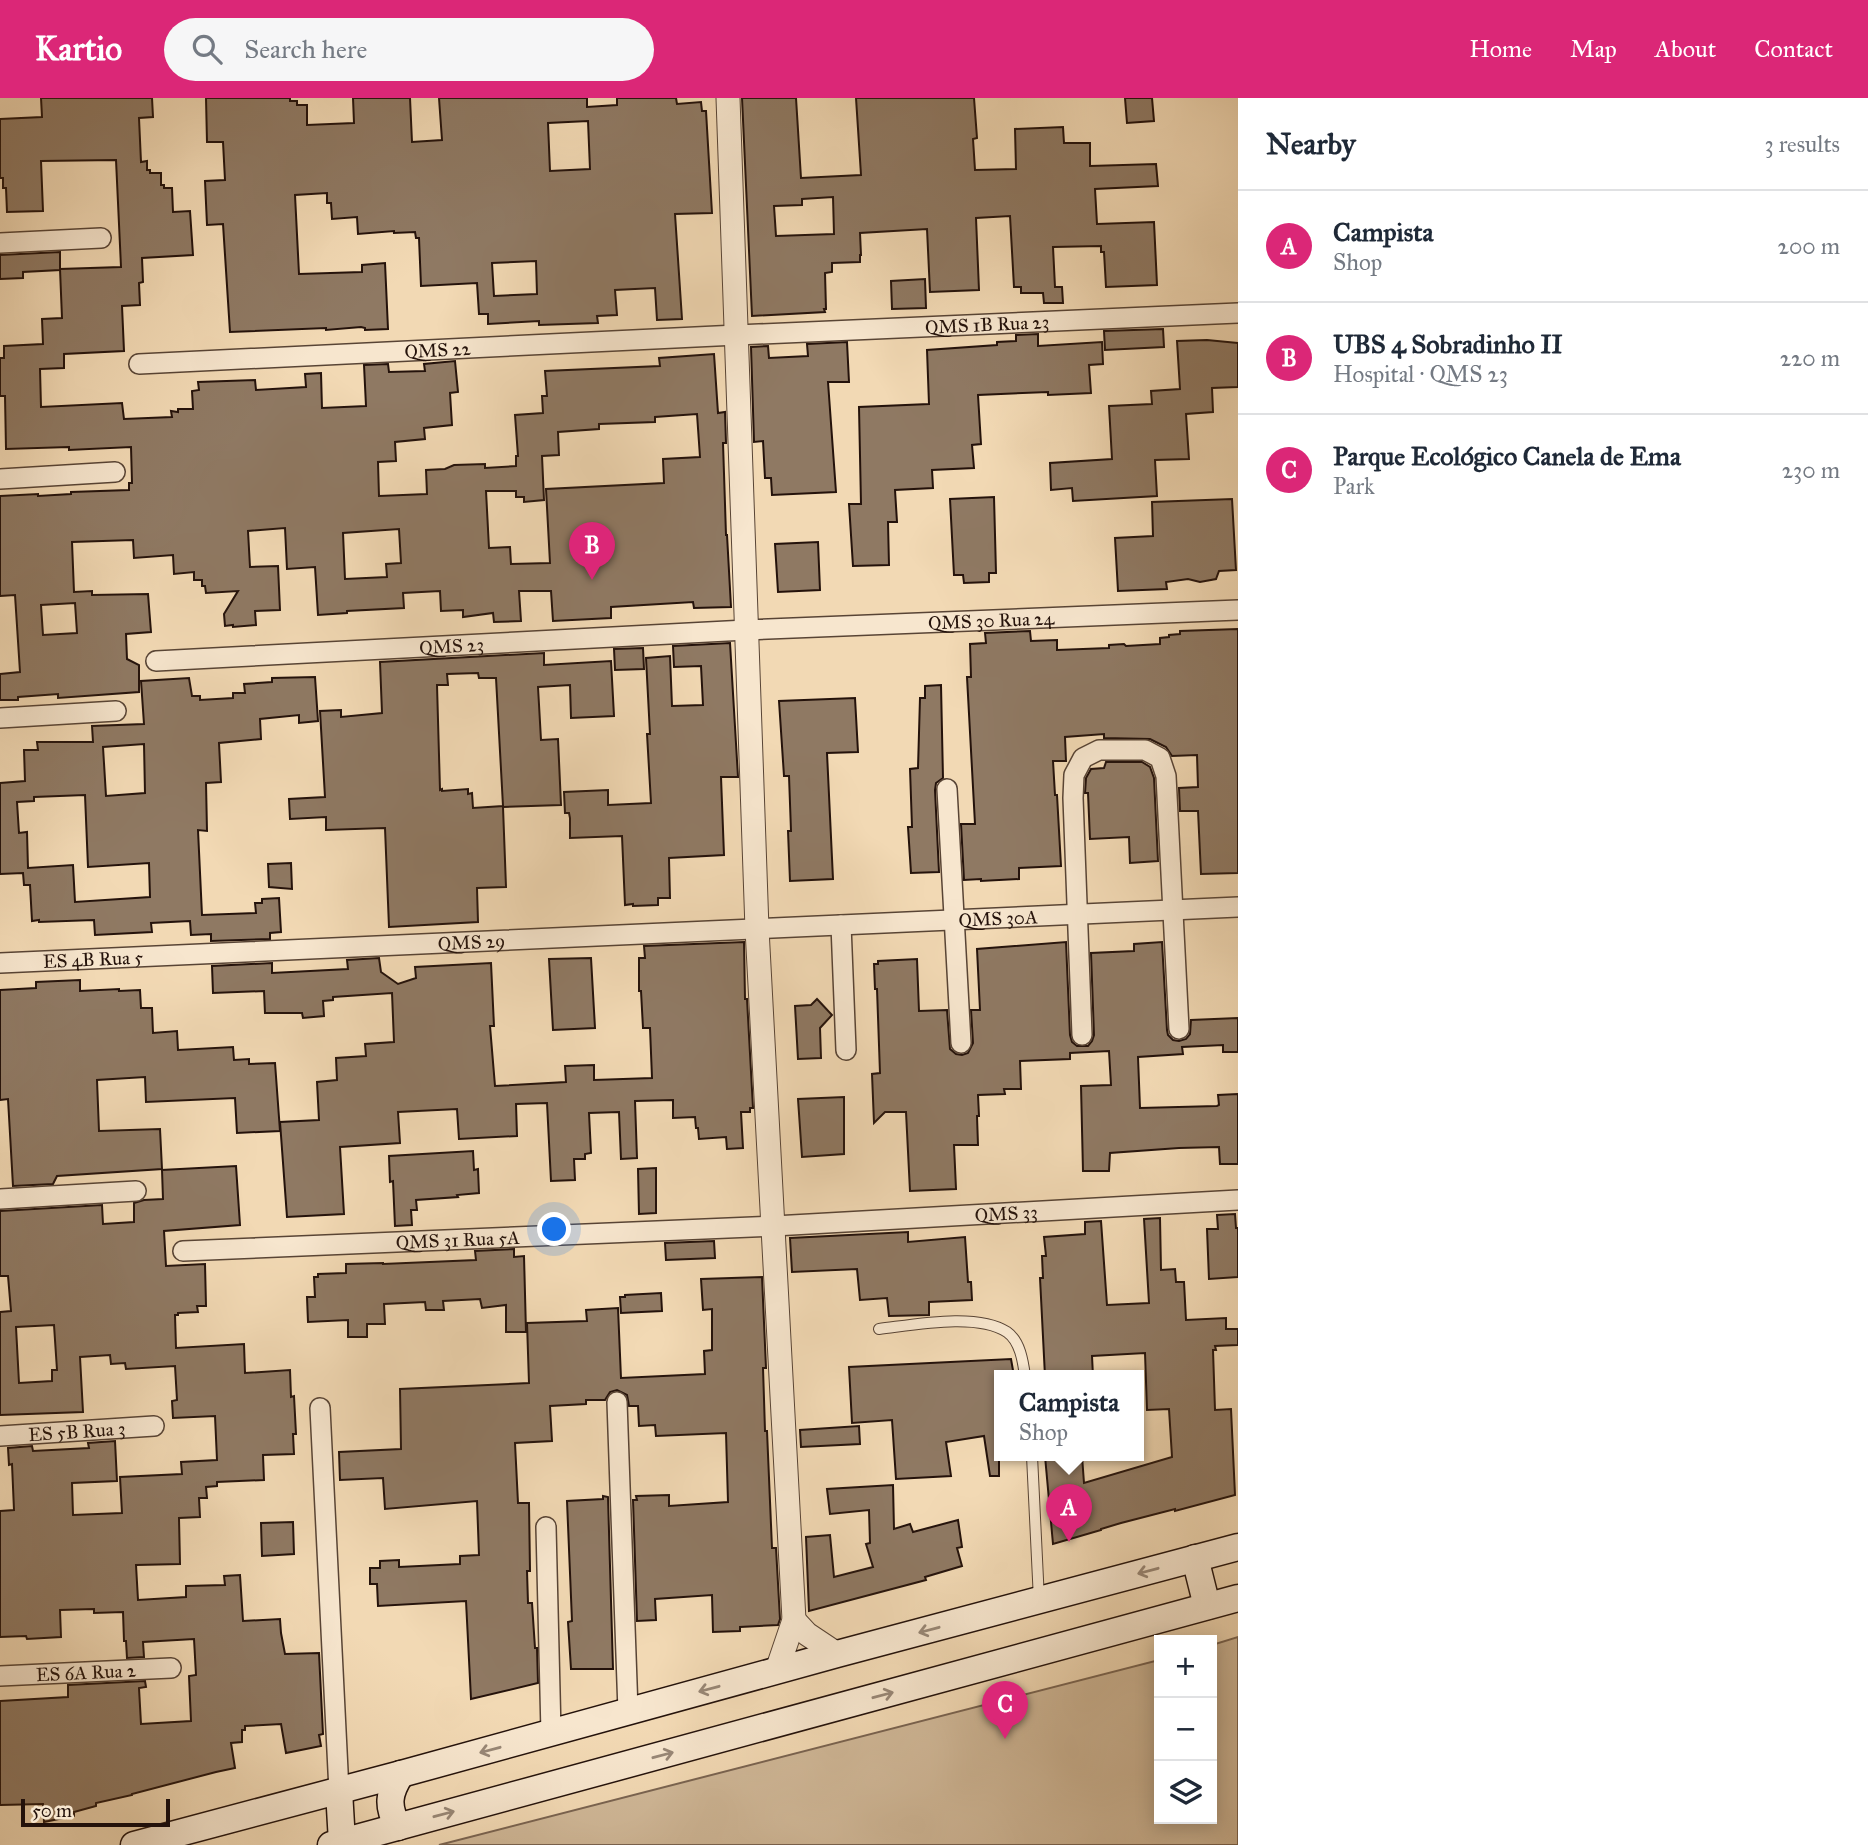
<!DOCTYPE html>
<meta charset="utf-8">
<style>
body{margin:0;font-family:"IM FELL Great Primer",serif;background:#f6f6f7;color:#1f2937}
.controls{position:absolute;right:21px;bottom:21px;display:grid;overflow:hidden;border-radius:0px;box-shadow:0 4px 18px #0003}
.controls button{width:63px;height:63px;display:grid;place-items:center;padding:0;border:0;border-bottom:2px solid #e0e1e3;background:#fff;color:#1f2937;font:35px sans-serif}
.scale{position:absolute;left:21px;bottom:18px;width:149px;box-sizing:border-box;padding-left:7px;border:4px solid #24120b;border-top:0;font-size:19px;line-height:24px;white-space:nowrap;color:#24120b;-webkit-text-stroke:5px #f7e6ce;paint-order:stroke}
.you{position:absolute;left:555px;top:1132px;width:24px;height:24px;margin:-18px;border:5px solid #fff;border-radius:50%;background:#1a73e8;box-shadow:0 0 0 10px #1a73e833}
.badge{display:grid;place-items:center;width:46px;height:46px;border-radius:50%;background:#db2777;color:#fff;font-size:23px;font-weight:700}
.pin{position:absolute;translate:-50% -58px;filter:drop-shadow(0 2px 4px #0008)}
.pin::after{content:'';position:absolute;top:37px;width:24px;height:21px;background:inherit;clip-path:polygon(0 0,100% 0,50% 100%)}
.popup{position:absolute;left:994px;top:1272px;width:150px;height:91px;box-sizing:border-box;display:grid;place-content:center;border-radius:0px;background:#fff;filter:drop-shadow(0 2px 5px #0005);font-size:23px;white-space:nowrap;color:#747a83}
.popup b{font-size:26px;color:#1f2937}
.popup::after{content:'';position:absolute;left:50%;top:100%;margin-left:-14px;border:14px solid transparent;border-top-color:#fff}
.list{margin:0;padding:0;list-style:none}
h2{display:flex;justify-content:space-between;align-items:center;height:91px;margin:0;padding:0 28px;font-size:30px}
h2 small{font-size:23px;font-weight:400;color:#747a83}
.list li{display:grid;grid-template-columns:46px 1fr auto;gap:21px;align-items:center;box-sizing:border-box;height:112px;padding:0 28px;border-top:2px solid #e0e1e3}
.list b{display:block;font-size:26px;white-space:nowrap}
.list p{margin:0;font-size:23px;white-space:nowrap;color:#747a83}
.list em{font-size:23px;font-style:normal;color:#747a83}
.icon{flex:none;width:38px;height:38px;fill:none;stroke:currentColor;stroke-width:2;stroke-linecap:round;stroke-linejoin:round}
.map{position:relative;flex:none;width:1238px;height:1747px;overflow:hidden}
header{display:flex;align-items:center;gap:42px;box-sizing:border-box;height:98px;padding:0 35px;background:#db2777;color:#fff}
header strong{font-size:33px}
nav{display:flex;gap:38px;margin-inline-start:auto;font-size:24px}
.search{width:490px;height:63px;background:#f6f6f7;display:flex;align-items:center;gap:18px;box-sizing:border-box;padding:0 24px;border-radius:38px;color:#747a83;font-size:26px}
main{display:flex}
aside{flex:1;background:#fff}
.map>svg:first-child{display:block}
.green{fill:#cfb797;stroke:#7a6451;stroke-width:2}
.building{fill:#8f7963;stroke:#24120b;stroke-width:2;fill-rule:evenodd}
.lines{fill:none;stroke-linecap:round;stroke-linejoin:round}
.service-casing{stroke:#584435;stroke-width:12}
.minor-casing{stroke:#584435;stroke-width:22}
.tertiary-casing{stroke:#584435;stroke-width:25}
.secondary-casing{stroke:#24120b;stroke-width:29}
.service{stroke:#f7e6ce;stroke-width:10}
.minor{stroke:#f7e6ce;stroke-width:19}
.tertiary{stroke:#f7e6ce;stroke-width:23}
.secondary{stroke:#f7e6ce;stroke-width:26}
.oneway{stroke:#988776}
.labels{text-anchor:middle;stroke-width:6;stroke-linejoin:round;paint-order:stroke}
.street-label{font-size:19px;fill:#24120b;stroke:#f7e6ce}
</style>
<header>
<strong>Kartio</strong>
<div class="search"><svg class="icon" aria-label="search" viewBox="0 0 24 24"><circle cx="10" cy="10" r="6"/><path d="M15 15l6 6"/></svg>Search here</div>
<nav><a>Home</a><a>Map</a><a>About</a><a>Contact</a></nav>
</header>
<main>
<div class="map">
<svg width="1238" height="1747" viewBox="0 0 1238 1747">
<rect width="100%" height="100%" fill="#f2d9b4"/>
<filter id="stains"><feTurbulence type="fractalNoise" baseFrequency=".00286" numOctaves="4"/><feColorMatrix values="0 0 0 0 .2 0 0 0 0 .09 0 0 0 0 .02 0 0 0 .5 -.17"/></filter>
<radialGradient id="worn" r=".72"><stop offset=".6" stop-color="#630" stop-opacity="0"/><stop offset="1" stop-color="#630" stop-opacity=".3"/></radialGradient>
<polygon class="green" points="1238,1539 1238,1747 439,1747 1159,1562 1159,1721 1212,1721 1212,1547"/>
<g class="building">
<path d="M41,0H152L153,19L139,20L141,64L147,63V72H150V75H161V87H164V90H172L173,114L190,113L193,157L142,160L143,184L139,185L140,207L122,208L124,253L64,256V270L40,271L41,309L122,305L124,321L172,319L171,313L178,314V311H193L192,293L199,292L198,284L255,282L256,292L306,289L305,276L321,275L322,310L366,308L364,267L388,266L389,274L425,273L424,266L455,263L458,294L450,295L452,327L424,330L425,341L395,344L396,363L378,364L379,398L427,396L426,372L445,371L454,367L485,366V370L516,368V358H518L515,317L543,315L542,298H547L545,273L660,268L659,260L714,256L718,315L725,314L726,345H723L726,437H727L731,509L694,510L693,504L611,509V520L553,523L551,493H519L521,523L494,524L493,515L463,519V512L441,513L440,493L403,495L404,510L347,513V515L318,517L315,469L287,471L285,430L248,433L250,469L278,468L280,512L255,513L256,527L233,529V527L225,528L224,516L238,493L206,495L205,488H202V482H194V474L174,476L173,457L134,460L133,442L72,444L74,494L92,493V497L148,496L151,534L126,536L127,561L139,567V594L58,600V596L18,599V602H0V576L20,574L15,497L0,498V398L38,396V398L71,396V394L129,392V385H132L131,349L69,352V349L6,351L5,298H0V260H4V248L43,246L42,221L62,220L60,171L121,169L116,62L41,63L43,113L7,114L6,90H3V80H0V21L42,19ZM697,316L700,359L663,361L664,385L546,391L550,465L511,466L510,449L489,450L486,393H516V399H524V404L544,402L542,358L559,357L558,334L599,331V326L655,324V319ZM399,431L401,465L386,466L387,479L345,481L343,435ZM75,505L77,535L43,537L41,507Z"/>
<path d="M206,0H290V3H297V7H307V27L354,25L353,0H410L412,44L442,42L439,0H587V9L617,7V0H676L677,6L701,4L702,13H706L712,115L675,116L682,221L657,222L655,190L615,192L617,217L597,218L598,225L539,227V223L488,226V216H479L477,185L421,188L419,140H416L415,134L394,135V133L358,136L357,119L332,121L331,105H327V95L295,97L299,176L362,174V167L385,165L388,231L365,232V230L361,229L326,232V230L230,234L223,126L207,127L205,83L225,82L223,44H207ZM588,23L590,71L550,73L548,25ZM536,163L537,196L494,198L492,165Z"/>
<path d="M742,0H796L801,80L861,77L856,0H974L977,40L973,41L975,72L1016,71L1015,31L1063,29L1064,45H1090V68L1156,66L1158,88L1095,91L1097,126L1154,124L1157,187L1106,189L1104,154H1101V148L1053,149L1055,189H1062L1063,205H1044L1043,195H1021V189H1014L1010,118L976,120L979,192L930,194L927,131L860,135L861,157H860V164L832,165V174L825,175L826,211H824L825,214L752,218ZM833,99L834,136L776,138L774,108L802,107V101Z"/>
<polygon points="1125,0 1152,0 1154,23 1127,25"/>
<polygon points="60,154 60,172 23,174 23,180 0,181 0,157"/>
<polygon points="925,181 926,210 892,211 891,183"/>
<polygon points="1163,231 1164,249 1105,252 1104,233"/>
<polygon points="1038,236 1038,248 1102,244 1103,266 1089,267 1091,295 1048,297 1048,294 978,297 981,346 972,347 974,370 932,372 933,390 895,392 897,424 888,424 889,467 853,468 849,406 861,406 859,309 929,306 927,252 997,247 997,244 1016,243 1016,237"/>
<polygon points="1207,242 1238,245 1238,289 1212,290 1213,314 1186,316 1189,361 1155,362 1157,398 1073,403 1072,390 1051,392 1050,365 1112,361 1109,308 1152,306 1151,293 1180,291 1177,243"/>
<polygon points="847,244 849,284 828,284 836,394 772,397 771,380 765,380 763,343 754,344 751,249 768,248 769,260 808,258 807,246"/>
<polygon points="994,399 996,475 989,475 989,484 964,485 963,477 954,477 950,401"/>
<polygon points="1232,401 1236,472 1219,473 1216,481 1200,484 1188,481 1166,484 1167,491 1118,493 1115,440 1153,438 1152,404"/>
<polygon points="818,444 820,492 778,494 775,446"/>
<polygon points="1238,531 1238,775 1201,776 1198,713 1180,713 1179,690 1198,689 1197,657 1172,658 1166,649 1150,641 1104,640 1104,636 1065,639 1066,663 1053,663 1055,697 1057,697 1061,768 1019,770 1019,781 981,783 981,781 964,782 961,726 975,726 967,579 971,579 970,546 986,545 985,535 1030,533 1031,543 1057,542 1057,552 1109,550 1109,547 1124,546 1126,548 1160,546 1160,540 1169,539 1169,537 1180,536 1180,533"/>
<polygon points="730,545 738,679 721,679 724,757 669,760 670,800 658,800 658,807 633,808 633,806 625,807 622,738 570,740 570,720 569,715 565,715 564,694 608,692 608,707 651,705 647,636 650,636 646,560 670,558 672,608 703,607 701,568 674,569 673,548"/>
<polygon points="643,550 644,571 615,572 614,551"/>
<path d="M544,555V567L611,563L614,618L571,620L570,587L538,589L541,642L558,641L561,707L503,709L506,789L477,790L478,824L389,829L385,730L326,732V719L290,721L289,701L325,699L320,613L341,612V619L382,615L380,564ZM478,575L479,580H496L503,708L473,710L472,695L468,696V691L442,693V691L440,692L437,587H448L447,576Z"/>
<path d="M315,579L318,623L299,625V617L260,621L261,641L219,645L221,684L206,685L207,733L198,732L202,817L256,815L255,805H262V801L279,800L281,834L270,835V841L211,843V836L191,837L190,823L151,825L152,834L95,837L94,822L39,824V822L32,823L30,787H24L23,775L0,776V685L25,683L24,652H38L37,644H93L92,628L144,626L141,583L189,580L192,598H200V602L233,600V595H245L244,586L272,584V580ZM144,646L145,695L106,698L103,649ZM85,697L88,769L149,765L150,799L75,804L73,767L28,770L27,734L19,735L17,704L34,703V699Z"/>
<polygon points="941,587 943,680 936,685 935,692 939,774 911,775 908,729 912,729 910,671 918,670 920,600 925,600 925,588"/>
<polygon points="855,600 858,654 827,655 833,781 790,783 788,733 791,733 789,678 784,678 779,603"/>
<polygon points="1106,664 1142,664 1150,669 1154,680 1158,763 1130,765 1129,739 1090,741 1088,695 1085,695 1086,680 1091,671 1104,670"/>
<polygon points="291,765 292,791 269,789 268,766"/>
<polygon points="744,844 745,901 747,901 753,1010 750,1010 750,1014 741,1014 743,1050 727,1051 726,1039 699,1041 698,1030 696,1030 695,1019 673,1020 673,1002 635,1003 637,1060 621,1061 619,1014 589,1015 591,1055 585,1056 585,1061 574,1061 575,1082 551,1083 547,1005 516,1006 517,1038 459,1041 457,1011 398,1014 400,1045 340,1049 344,1116 287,1119 280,1024 319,1022 317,984 337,982 336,960 366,958 365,946 394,944 392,895 333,899 333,902 323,903 324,918 303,920 302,915 265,915 264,893 213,895 212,868 272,865 272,875 348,871 347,862 379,860 381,874 398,886 416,880 415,869 491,865 494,928 490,928 495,988 566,984 565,968 594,967 594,982 652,980 650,930 643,930 641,893 639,893 639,860 645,860 644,848"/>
<polygon points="1066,844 1070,937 1072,944 1077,948 1088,948 1092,943 1094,937 1091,855 1134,853 1134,846 1162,844 1167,932 1168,937 1173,942 1179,943 1186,941 1190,936 1191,922 1238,920 1238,954 1223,954 1223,947 1182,949 1183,956 1138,959 1140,1010 1217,1008 1219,1007 1218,997 1238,996 1238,1066 1220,1066 1219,1049 1179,1050 1110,1055 1109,1073 1083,1073 1081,988 1111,987 1109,953 1070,955 1070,961 1020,963 1021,991 1004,991 1005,996 978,997 979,1018 977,1018 978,1047 954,1047 956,1091 910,1093 906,1014 885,1014 874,1025 872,976 880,975 877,891 875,891 874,866 878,866 878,863 917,861 919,913 947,912 950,951 956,956 962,957 968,955 973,945 971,912 980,912 977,851"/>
<polygon points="591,860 595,930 553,932 549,861"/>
<polygon points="80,882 80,893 119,891 119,893 140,892 141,910 152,910 153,935 177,933 178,952 233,949 234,962 249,961 249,966 275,965 280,1033 237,1035 235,1000 146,1004 145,979 97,982 99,1033 160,1031 162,1071 57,1078 53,1086 13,1088 8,1001 0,1002 0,892 36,890 36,884"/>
<polygon points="817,901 832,917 820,930 821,960 798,961 795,908 811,907"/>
<polygon points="844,999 844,1056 802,1059 798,1001"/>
<polygon points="473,1053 474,1072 478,1071 479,1095 457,1097 458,1099 416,1102 417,1112 411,1112 412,1127 395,1128 393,1083 390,1084 389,1058"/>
<path d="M236,1068L240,1127L164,1133L166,1168L205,1166L206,1208H197L198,1214L178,1215V1217H175L176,1250L244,1246L245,1275L290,1272L291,1299L294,1298L296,1336H293L294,1356L263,1357L264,1382L217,1384V1388L206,1389L207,1400H199L200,1419L179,1420L180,1466L136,1467L138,1502L186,1499V1488L225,1487L224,1478L240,1477L243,1523L280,1521L281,1535L285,1556L319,1555L323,1636L319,1637L321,1648L286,1655L281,1626L245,1628V1632H242V1644L231,1645L235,1670L216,1674L132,1696V1697L96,1705V1708L74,1714V1718L44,1724L43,1706L0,1707V1603L68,1599V1587L145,1583L146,1589L139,1590L141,1626L191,1623L189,1578L196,1577L194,1541L143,1544L144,1559L127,1560L126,1543H124L123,1514L94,1515V1511L60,1512L61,1539L27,1541L26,1538L0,1539V1413L14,1412L12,1366L9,1367L8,1350L32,1348L33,1353L89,1350L88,1345L115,1343L117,1383L72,1385L73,1417L122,1415L120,1379L182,1376L181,1364L217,1362L215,1318L173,1320L172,1303L177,1302L175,1268L126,1271L125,1265L111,1266L110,1257L80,1259L83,1314L0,1317V1214L11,1213L8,1178H0V1113L102,1107L103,1126L134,1124V1105L144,1102L163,1101L162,1072ZM54,1227L57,1272H52V1283L19,1285L16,1229Z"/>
<polygon points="656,1070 656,1115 639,1116 638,1071"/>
<polygon points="1235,1116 1236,1130 1238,1130 1238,1179 1209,1181 1207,1131 1218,1131 1217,1117"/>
<polygon points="1160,1120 1161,1172 1175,1171 1176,1184 1184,1184 1186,1222 1226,1220 1226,1231 1238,1231 1238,1247 1215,1248 1216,1252 1213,1252 1215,1312 1231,1311 1235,1397 1175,1413 1175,1411 1121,1425 1101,1431 1101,1432 1053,1446 1045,1358 1082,1358 1084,1385 1172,1359 1169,1311 1147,1312 1145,1255 1092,1258 1093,1278 1045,1278 1040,1180 1043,1180 1042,1158 1046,1158 1044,1139 1085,1136 1085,1124 1101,1123 1107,1207 1149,1205 1144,1121"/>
<polygon points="908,1134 908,1144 965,1139 968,1184 971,1184 972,1202 929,1204 929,1217 889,1218 887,1200 860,1202 857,1171 792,1174 790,1140"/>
<polygon points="714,1143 715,1160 666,1162 665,1145"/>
<polygon points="514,1151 514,1159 524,1158 526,1234 506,1234 506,1207 482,1210 480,1201 443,1203 444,1212 426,1212 425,1204 384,1206 385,1226 367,1226 367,1239 348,1239 348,1222 308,1224 307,1199 315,1199 314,1179 318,1179 318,1176 346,1175 346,1166 383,1165 383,1166 476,1162 475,1153"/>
<polygon points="762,1179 766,1270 763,1270 764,1301 765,1333 767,1333 772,1450 776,1450 780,1521 778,1527 740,1529 740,1533 713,1534 712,1497 655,1501 656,1522 637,1523 633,1402 637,1402 636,1398 669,1397 669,1408 728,1404 726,1335 656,1338 655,1327 639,1328 638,1308 629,1308 627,1297 617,1292 610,1294 605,1302 586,1302 586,1306 550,1308 552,1343 515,1345 518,1405 529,1405 530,1473 527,1473 528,1505 532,1505 535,1550 537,1550 538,1585 471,1601 466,1503 378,1508 377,1486 370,1486 370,1470 380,1470 380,1463 399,1462 399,1469 460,1466 460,1458 479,1457 477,1403 385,1411 383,1380 340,1382 339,1354 401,1351 400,1291 529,1285 527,1225 587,1223 586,1212 618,1210 621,1280 705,1276 704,1253 712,1252 712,1211 703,1212 701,1181"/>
<polygon points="661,1195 662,1213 621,1215 620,1199 625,1199 625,1197"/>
<polygon points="1011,1261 1014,1278 999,1278 999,1378 990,1378 984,1338 946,1344 951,1378 896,1381 892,1322 852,1325 849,1269"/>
<polygon points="859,1328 860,1346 801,1349 800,1332"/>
<polygon points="893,1387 894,1431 910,1426 913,1434 958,1422 962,1449 957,1450 962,1468 925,1479 926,1482 809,1513 806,1439 830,1437 834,1479 873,1469 866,1446 870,1445 869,1412 830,1416 827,1391"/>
<polygon points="603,1398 608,1399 613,1571 571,1571 568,1524 572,1523 567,1403 603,1401"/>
<polygon points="293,1424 294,1456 262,1458 261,1425"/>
</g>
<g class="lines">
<defs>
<g id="service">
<path d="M879,1231C913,1227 977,1214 1007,1234C1020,1243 1023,1263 1025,1278"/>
<polyline points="1032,1358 1039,1502"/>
</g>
<g id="minor">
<polyline points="0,145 101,140"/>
<path id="s1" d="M139,266L737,237L1238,215"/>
<polyline points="0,381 115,374"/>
<path id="s2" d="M156,563L746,532L1238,512"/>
<polyline points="0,620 116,613"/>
<polyline points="947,691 961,945"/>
<polyline points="841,827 846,952"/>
<path id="s3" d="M0,865L1238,809"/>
<polyline points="1082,937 1073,700 1074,677 1083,660 1099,652 1145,652 1160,660 1166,678 1179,931"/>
<polyline points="0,1101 136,1093"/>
<path id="s4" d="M183,1153L774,1128L1238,1102"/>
<polyline points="617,1304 628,1613"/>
<polyline points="320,1310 339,1693"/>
<path id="s5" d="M0,1338L154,1328"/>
<polyline points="546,1429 551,1635"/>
<path id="s6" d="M0,1578L171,1570"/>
</g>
<g id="tertiary">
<polyline points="728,0 757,831 794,1522 777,1572"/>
<polyline points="794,1522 807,1536 837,1556"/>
</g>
<g id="secondary">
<polyline points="1195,1460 1207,1508"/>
<polyline points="339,1693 342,1744"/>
<path d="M398,1729C387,1708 388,1696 401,1676"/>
<polyline points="134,1747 401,1676 837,1556 1238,1449"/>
<polyline points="331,1747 1238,1500"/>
</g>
</defs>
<use href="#service" class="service-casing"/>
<use href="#minor" class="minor-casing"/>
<use href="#tertiary" class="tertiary-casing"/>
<use href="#secondary" class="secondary-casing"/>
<use href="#service" class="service"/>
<use href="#minor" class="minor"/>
<use href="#tertiary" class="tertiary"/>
<use href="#secondary" class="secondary"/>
</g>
<defs><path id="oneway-shaft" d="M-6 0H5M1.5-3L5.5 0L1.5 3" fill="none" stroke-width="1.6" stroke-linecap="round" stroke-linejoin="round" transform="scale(1.75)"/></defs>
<g class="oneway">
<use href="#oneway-shaft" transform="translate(1148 1473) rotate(165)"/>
<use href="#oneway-shaft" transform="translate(929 1532) rotate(165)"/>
<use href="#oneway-shaft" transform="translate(709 1591) rotate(165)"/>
<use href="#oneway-shaft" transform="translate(883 1597) rotate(-15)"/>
<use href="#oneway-shaft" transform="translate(490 1652) rotate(165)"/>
<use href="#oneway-shaft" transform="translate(663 1657) rotate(-15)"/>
<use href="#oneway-shaft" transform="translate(444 1716) rotate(-15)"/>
</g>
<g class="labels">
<g class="street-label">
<text dy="7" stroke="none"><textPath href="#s1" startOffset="849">QMS 1B Rua 23</textPath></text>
<text dy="7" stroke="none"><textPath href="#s1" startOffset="299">QMS 22</textPath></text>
<text dy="7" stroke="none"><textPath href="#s2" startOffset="836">QMS 30 Rua 24</textPath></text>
<text dy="7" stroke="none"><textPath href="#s2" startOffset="296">QMS 23</textPath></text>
<text dy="7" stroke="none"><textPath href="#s3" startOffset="999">QMS 30A</textPath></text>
<text dy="7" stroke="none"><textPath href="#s3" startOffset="472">QMS 29</textPath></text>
<text dy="7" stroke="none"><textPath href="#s3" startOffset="93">ES 4B Rua 5</textPath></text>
<text dy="7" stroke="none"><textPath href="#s4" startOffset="824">QMS 33</textPath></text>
<text dy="7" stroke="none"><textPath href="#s4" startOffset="275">QMS 31 Rua 5A</textPath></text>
<text dy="7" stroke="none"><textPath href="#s5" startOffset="77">ES 5B Rua 3</textPath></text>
<text dy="7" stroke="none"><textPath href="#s6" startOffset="86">ES 6A Rua 2</textPath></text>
</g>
</g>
<rect width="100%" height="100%" filter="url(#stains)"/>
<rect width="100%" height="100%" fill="url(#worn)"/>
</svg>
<div class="controls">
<button>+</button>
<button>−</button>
<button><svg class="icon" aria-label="layers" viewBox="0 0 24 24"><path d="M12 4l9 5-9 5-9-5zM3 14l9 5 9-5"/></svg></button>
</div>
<div class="scale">50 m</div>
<div class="you"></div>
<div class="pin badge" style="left:1069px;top:1444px">A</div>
<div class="popup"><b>Campista</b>Shop</div>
<div class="pin badge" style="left:592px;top:482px">B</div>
<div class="pin badge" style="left:1005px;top:1641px">C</div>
</div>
<aside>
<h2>Nearby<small>3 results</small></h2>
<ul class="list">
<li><span class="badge">A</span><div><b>Campista</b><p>Shop</p></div><em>200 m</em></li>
<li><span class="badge">B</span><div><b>UBS 4 Sobradinho II</b><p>Hospital · QMS 23</p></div><em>220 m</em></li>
<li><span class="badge">C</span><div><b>Parque Ecológico Canela de Ema</b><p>Park</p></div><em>230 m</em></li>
</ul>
</aside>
</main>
